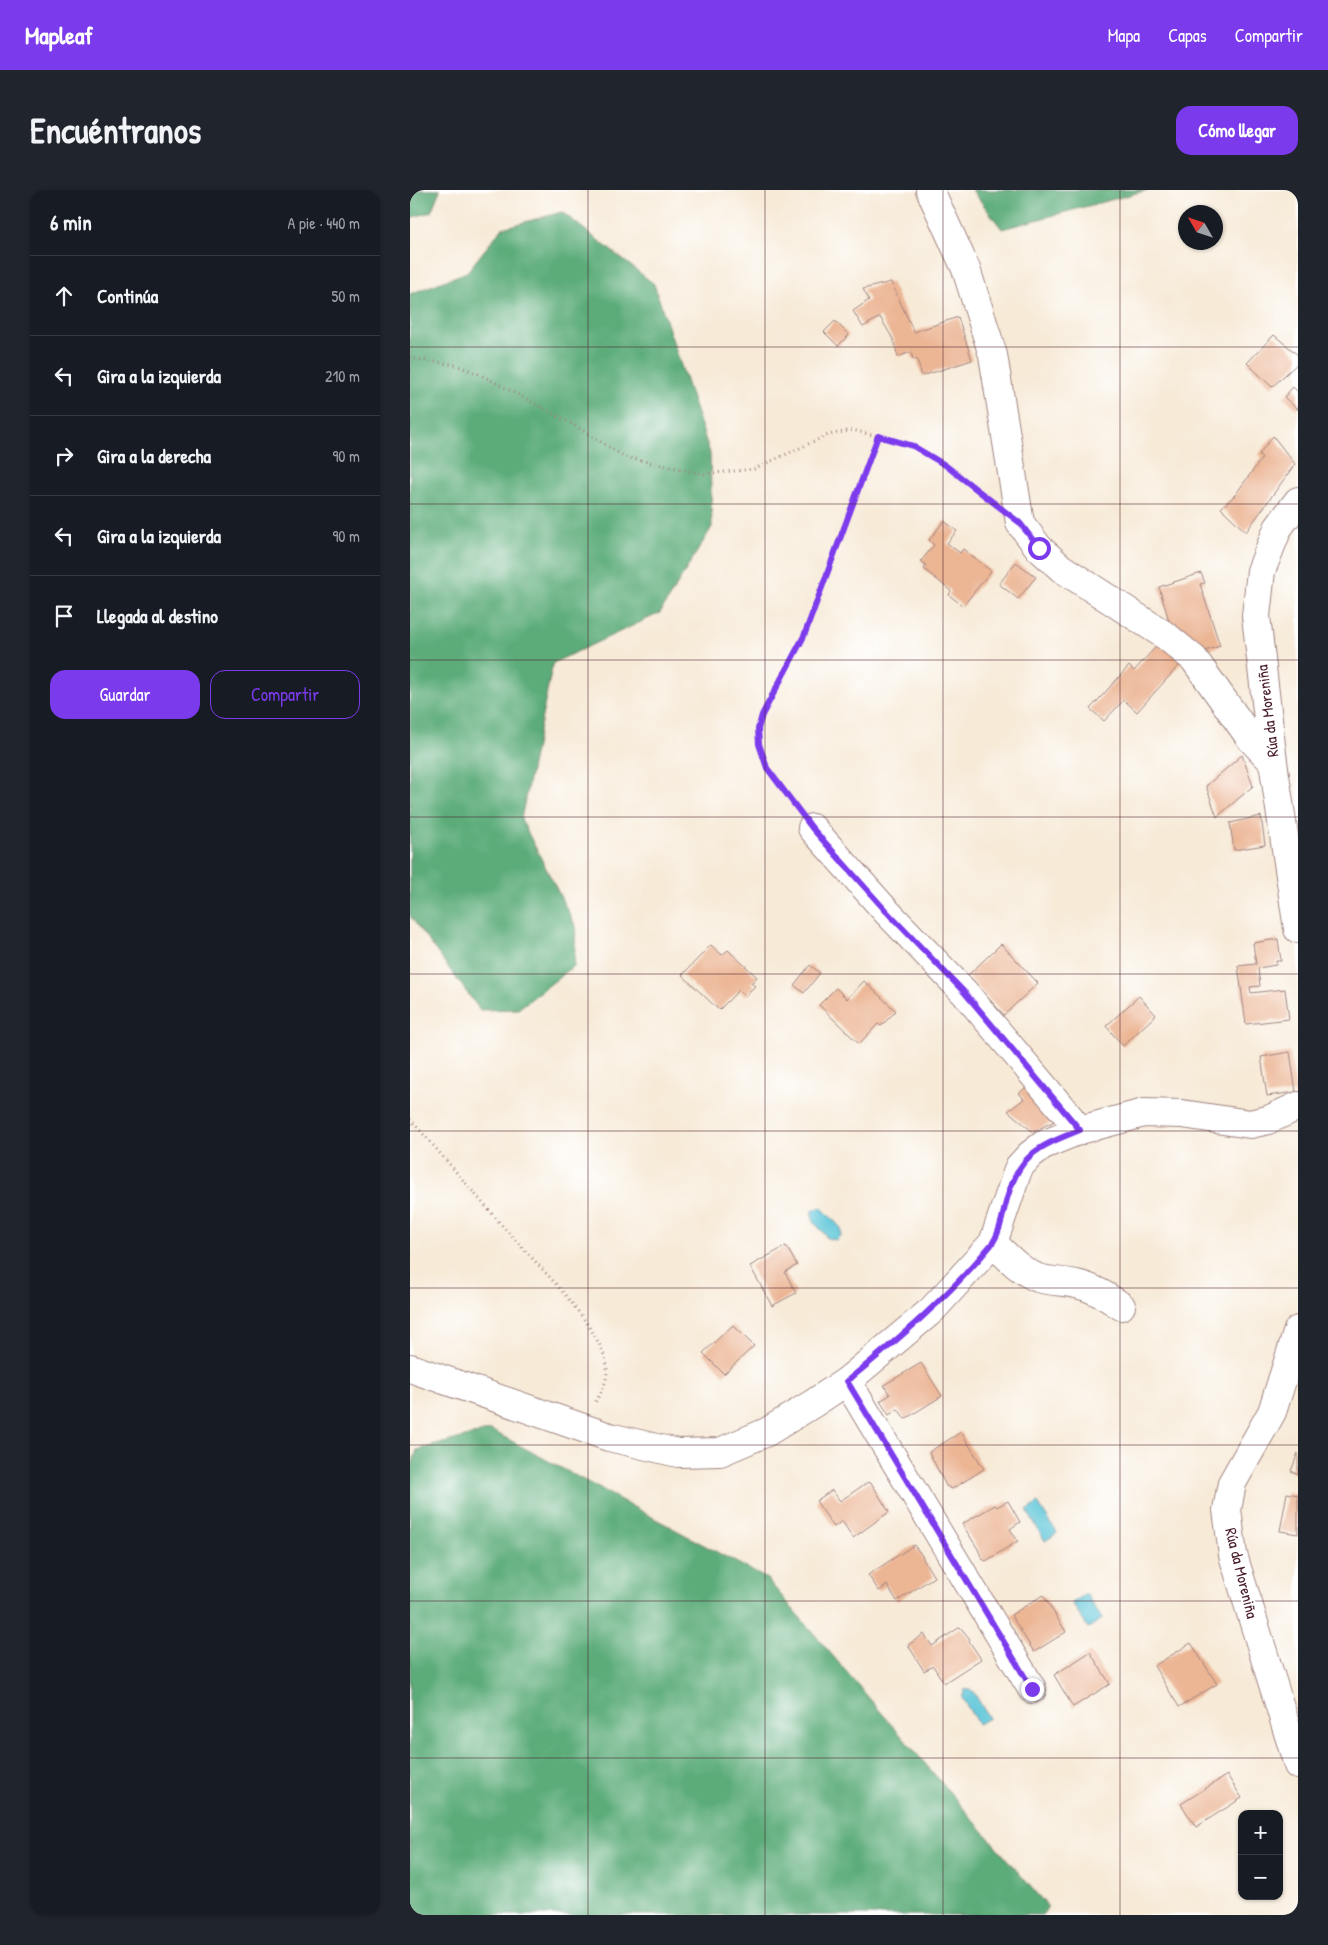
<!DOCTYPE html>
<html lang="es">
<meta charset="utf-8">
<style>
body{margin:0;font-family:"Patrick Hand",sans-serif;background:#20242c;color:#f1f3f6}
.controls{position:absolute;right:15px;bottom:15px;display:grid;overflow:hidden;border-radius:10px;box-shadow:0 1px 4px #0004}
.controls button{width:45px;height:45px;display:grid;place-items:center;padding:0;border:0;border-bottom:1px solid #363941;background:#171b24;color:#f1f3f6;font:25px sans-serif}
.compass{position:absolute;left:768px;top:15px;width:45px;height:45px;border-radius:50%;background:#171b24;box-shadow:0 1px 4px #0004;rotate:309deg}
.stop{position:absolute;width:15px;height:15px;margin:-11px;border:4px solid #7c3aed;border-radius:50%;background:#fff}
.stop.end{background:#7c3aed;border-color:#fff;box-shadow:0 1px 5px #0008}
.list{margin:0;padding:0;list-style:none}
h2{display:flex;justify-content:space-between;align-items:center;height:65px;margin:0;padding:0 20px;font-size:21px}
h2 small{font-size:16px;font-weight:400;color:#9ea1a6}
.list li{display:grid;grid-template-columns:32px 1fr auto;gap:15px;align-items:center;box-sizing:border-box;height:80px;padding:0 20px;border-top:1px solid #363941}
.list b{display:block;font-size:19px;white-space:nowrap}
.list em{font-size:16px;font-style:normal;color:#9ea1a6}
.actions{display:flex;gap:10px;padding:15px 20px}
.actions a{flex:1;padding:11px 0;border:1px solid #7c3aed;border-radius:15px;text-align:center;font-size:18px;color:#7c3aed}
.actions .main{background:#7c3aed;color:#fff}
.icon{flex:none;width:28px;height:28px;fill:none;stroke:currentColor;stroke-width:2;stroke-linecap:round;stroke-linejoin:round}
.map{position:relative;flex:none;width:888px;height:1725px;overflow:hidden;border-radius:15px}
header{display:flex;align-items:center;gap:30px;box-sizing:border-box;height:70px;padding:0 25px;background:#7c3aed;color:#fff}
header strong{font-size:24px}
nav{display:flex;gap:28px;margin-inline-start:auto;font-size:18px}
.intro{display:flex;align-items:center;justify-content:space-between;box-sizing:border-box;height:120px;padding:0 30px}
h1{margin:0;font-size:35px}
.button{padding:12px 22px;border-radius:15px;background:#7c3aed;color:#fff;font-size:18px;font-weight:700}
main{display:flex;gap:30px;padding:0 30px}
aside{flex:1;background:#171b24;border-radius:15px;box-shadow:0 1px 4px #0004}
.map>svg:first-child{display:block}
.forest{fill:#5bac79;stroke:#526652}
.water{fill:#5dc6d8;stroke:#547282}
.building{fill:#ecb594}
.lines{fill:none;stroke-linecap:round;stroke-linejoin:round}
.minor-casing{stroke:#a08481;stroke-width:30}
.tertiary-casing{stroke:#a08481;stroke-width:30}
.path{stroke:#a08481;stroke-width:3;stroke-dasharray:1 4;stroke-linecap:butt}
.minor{stroke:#fff;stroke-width:28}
.tertiary{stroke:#fff;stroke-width:28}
.route{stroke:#7c3aed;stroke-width:6}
.grid{fill:none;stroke:#4a1f2b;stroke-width:1;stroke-opacity:0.55}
.labels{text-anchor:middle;stroke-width:4;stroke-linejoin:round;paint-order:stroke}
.street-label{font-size:16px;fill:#4a1f2b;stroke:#fff}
</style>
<header>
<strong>Mapleaf</strong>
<nav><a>Mapa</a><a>Capas</a><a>Compartir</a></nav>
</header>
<div class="intro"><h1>Encuéntranos</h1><a class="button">Cómo llegar</a></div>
<main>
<aside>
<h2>6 min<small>A pie · 440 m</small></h2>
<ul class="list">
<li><svg class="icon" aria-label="ahead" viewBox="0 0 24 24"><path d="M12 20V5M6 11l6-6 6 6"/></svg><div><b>Continúa</b></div><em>50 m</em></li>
<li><svg class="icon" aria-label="left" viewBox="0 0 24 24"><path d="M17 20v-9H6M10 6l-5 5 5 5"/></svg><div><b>Gira a la izquierda</b></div><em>210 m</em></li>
<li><svg class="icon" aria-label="right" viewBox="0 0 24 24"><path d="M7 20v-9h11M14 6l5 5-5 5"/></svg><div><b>Gira a la derecha</b></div><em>90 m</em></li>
<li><svg class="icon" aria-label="left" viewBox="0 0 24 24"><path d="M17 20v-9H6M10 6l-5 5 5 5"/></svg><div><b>Gira a la izquierda</b></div><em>90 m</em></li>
<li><svg class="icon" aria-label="arrive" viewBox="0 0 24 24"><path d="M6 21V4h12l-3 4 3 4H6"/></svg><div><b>Llegada al destino</b></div></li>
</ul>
<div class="actions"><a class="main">Guardar</a><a>Compartir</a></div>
</aside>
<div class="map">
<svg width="888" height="1725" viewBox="0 0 888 1725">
<rect width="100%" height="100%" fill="#fff"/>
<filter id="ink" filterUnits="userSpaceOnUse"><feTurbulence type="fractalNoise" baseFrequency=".02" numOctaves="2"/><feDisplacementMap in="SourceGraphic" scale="10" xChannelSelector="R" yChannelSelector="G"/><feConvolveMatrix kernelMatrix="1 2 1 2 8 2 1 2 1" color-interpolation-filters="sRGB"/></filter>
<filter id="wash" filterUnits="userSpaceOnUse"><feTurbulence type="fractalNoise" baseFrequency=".0096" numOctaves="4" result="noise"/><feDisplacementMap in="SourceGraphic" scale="20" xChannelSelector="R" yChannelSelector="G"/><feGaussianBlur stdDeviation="1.12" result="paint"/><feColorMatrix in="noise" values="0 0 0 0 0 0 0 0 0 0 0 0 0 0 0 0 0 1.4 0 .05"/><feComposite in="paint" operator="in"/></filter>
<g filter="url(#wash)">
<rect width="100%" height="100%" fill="#f7ead7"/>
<g class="forest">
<polygon points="0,0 30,0 21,22 0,28"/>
<polygon points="562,0 738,0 592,39"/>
<polygon points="152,22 244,94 300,263 302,337 250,423 143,473 111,629 166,737 164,776 108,819 70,820 0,726 0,104 57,82 92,38"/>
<polygon points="81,1240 357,1389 638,1717 632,1725 0,1725 0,1281 7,1260"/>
</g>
<g class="water">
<path d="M411,1017L431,1038V1045L426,1050L417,1048C413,1039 400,1033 402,1021Z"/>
<polygon points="628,1313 647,1343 635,1351 617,1321"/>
<polygon points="676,1404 692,1429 678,1438 662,1413"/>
<polygon points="555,1499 563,1501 579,1528 568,1534 552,1508"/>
</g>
<g id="blocks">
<g class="building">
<polygon points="481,92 504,142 548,127 562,170 512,186 507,169 503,170 501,162 488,167 483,149 470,127 453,137 443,121 459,110 453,99"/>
<polygon points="425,131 439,145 428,156 414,142"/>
<polygon points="864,145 888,165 888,173 862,197 837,173"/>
<polygon points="883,197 888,202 888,220 874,207"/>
<polygon points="863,246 885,274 836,342 811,318 825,305 852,268 849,264"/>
<polygon points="534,331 547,341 537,353 550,363 553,359 581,381 553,416 539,405 541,401 514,379 516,375 511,371 524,355 519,350"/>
<polygon points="606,372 626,387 608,409 589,394"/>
<polygon points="791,383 795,393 790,394 810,456 789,463 762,441 749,397"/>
<polygon points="751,451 773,471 727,522 714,510 694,531 680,519 719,476 724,481"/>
<polygon points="832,565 843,596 807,627 796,596"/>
<polygon points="851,626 855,655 824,660 820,633"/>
<polygon points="868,749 871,771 866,771 866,775 848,778 850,796 840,797 841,803 875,799 879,829 836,834 828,776 846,774 843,753"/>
<polygon points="591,754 628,793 594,825 557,786"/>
<polygon points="301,755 312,765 318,760 347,787 341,793 345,796 335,806 329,800 309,820 272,785"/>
<polygon points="400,775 410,783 394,803 384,795"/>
<polygon points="454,791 486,821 471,836 468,834 449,854 409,815 426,798 437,809"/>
<polygon points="729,806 746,825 713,856 696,836"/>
<polygon points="880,862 886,902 857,906 851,867"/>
<polygon points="622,893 650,928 623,942 598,921 614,909 609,903"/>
<polygon points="376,1056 387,1075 375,1082 386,1103 362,1116 340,1076"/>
<polygon points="323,1135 344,1156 314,1184 293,1163"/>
<polygon points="511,1173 532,1206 495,1229 488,1219 479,1225 470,1211 480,1205 474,1195"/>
<polygon points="551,1242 574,1279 542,1299 536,1296 519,1262"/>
<polygon points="888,1263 888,1284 881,1281"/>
<polygon points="458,1292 462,1294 479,1322 443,1348 432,1331 424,1337 406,1311 422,1300 430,1311"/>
<polygon points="877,1303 888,1305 888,1344 870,1341"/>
<polygon points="598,1311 610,1332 600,1339 608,1351 576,1371 572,1369 568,1359 552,1334 585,1315 587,1317"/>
<polygon points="504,1355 513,1367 513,1369 524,1387 487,1411 477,1395 469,1401 458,1385"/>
<polygon points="633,1405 656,1442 624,1462 601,1425"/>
<polygon points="550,1437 560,1449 559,1451 571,1469 534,1493 523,1476 514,1481 498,1455 514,1444 522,1456"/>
<polygon points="781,1453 807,1494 769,1517 744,1476"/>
<polygon points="680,1462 700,1494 663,1517 644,1485"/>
<polygon points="817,1585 832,1608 786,1637 771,1614"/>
</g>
</g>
</g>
<g filter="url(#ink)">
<use href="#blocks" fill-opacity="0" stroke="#a08481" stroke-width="1"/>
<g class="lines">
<defs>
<g id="minor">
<polyline points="520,0 556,79 583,165 610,333 629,358 651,378 756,446 784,469 841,549 863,572"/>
<polyline points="402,638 476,721 555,803 670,940"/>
<path d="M583,1053C597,1066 610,1081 628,1088C641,1092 654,1091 666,1094C682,1097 698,1107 711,1116"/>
<polyline points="0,1178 199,1247 268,1263 310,1262 357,1242 404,1213 437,1191 522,1120 583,1053 609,977 620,965 633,955 670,940 734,923 772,924 840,934 858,930 888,916"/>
<polyline points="437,1191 622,1499"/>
</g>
<g id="tertiary">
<polyline points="888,311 868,338 851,381 846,426 863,572 888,739"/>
<polyline points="888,1140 862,1222 822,1293 817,1320 823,1365 888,1575"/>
</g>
</defs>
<use href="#minor" class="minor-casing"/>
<use href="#tertiary" class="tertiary-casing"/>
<g class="path">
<polyline points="0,168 46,175 71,185 159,232 215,267 293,284 344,279 418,245 443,240 503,256 535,275 579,309"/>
<polyline points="386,618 357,578 349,554 348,539 359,508 394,446 468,247"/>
<path d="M0,929C32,965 63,1002 95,1039C125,1072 182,1127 195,1168C201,1186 193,1200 184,1214"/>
</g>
<use href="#minor" class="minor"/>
<use href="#tertiary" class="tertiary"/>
</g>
</g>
<g class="lines" filter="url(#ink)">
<path class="route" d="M622,1499L437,1191C489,1149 538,1107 581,1055C589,1045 592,1029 595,1016C608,965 625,958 670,940L555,803L476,721L402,638L357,578L349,554L348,539L352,525L394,446L468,246L503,256L535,275L610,333L629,358"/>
</g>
<path class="grid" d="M178,0V1725M355,0V1725M533,0V1725M710,0V1725M0,157H888M0,314H888M0,470H888M0,627H888M0,784H888M0,941H888M0,1098H888M0,1255H888M0,1411H888M0,1568H888"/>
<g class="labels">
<g class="street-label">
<text transform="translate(857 521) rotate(-97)" y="6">Rúa da Moreniña</text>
<text transform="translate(832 1383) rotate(76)" y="6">Rúa da Moreniña</text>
</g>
</g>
</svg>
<div class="controls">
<button>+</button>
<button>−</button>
</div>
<svg class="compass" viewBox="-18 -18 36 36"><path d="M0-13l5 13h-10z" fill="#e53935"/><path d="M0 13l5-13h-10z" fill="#9ea1a6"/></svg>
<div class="stop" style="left:629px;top:358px"></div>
<div class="stop end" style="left:622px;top:1499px"></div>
</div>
</main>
